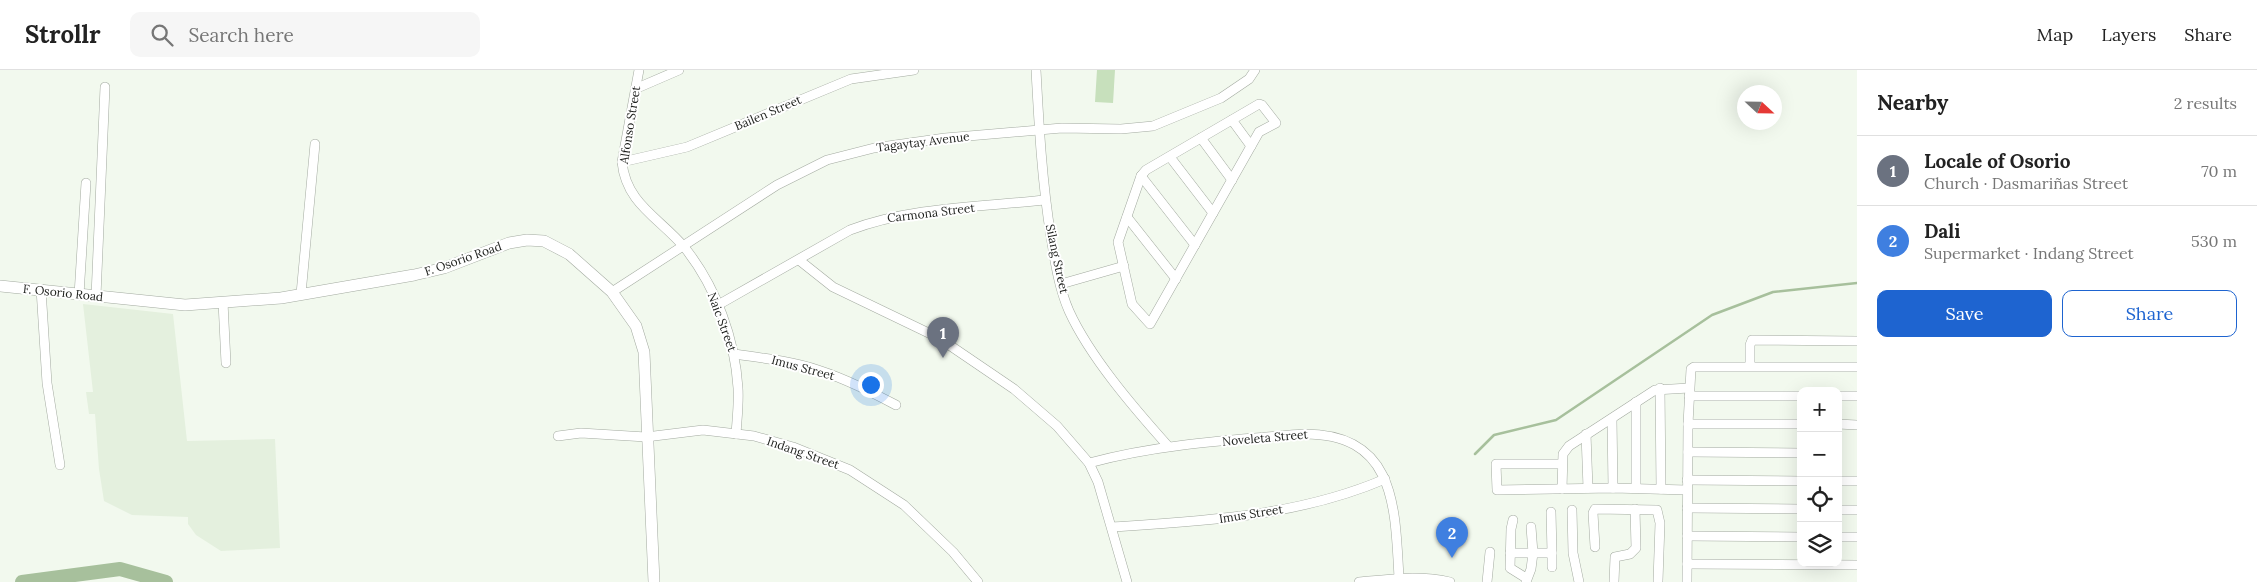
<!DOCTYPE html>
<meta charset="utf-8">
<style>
body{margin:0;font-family:Lora,serif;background:#f6f6f6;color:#222}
.controls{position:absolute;right:15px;bottom:15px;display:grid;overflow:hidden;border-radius:10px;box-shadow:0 5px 20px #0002}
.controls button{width:45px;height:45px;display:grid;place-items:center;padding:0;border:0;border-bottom:1px solid #e0e0e0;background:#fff;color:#222;font:25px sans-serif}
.compass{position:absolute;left:1737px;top:15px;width:45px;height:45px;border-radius:50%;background:#fff;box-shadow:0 5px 20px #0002;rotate:112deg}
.you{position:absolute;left:870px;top:314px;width:18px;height:18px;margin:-12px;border:4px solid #fff;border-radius:50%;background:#1a73e8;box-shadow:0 0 0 8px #1a73e833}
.badge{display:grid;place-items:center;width:32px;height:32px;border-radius:50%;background:#1e64d0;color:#fff;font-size:16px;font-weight:700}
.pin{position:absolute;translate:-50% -41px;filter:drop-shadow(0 1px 2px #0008)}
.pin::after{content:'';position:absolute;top:26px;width:18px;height:15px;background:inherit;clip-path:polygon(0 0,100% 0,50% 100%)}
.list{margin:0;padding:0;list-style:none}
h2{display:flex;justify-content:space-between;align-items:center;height:65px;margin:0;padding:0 20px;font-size:21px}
h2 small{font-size:16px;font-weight:400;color:#767676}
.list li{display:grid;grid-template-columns:32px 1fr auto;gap:15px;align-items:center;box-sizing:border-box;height:70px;padding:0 20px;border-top:1px solid #e0e0e0}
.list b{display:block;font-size:19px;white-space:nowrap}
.list p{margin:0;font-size:16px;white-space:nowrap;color:#767676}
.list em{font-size:16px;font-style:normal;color:#767676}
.actions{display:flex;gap:10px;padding:15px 20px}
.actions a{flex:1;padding:11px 0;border:1px solid #1e64d0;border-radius:10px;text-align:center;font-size:18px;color:#1e64d0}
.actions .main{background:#1e64d0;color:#fff}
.icon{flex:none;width:28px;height:28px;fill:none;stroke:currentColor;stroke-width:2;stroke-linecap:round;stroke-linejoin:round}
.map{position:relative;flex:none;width:1857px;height:512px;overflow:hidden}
header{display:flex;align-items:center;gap:30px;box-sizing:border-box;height:70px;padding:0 25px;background:#fff;border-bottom:1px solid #e0e0e0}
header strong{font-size:24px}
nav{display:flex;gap:28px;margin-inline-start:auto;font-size:18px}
.search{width:350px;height:45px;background:#f6f6f6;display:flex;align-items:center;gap:12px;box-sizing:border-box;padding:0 18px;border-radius:10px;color:#767676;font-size:19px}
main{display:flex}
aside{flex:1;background:#fff}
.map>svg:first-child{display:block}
.built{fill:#e4f0de}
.park{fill:#c7e0bc}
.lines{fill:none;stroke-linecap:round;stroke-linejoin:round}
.stream{stroke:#a7c09c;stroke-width:2.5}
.river{stroke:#a7c09c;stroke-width:14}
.minor-casing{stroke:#a3aaa0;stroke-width:10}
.tertiary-casing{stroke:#a3aaa0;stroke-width:12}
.minor{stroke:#fff;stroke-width:9}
.tertiary{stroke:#fff;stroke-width:11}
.labels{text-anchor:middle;stroke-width:4;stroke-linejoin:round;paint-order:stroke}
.street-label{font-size:12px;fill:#1d1f1c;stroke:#fff}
</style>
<header>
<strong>Strollr</strong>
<div class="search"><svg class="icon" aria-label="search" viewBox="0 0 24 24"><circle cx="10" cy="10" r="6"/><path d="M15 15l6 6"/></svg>Search here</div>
<nav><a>Map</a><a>Layers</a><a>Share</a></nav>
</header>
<main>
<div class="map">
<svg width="1857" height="512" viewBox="0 0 1857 512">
<rect width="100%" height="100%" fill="#f2f9ee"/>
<polygon class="built" points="83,234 173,244 187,371 275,369 280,478 221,481 196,465 188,454 188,447 132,445 104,431 99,399 95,344 89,344 86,322 93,322"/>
<polygon class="park" points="1097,0 1115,0 1113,33 1095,32"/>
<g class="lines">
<polyline class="stream" points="1475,384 1494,365 1556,350 1712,245 1773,222 1857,213"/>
<polyline class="river" points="22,512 120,499 166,512"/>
<defs>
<g id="minor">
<path d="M639,0L622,92C626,134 660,148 685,178C716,217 735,269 738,318C739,333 737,349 736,364"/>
<path d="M1036,0C1039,56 1042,112 1051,167C1055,192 1059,218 1069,241C1090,287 1134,338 1168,376"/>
<polyline points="635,19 679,0"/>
<polygon points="1259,34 1262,35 1276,53 1259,62 1150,254 1132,234 1118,172 1141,106 1146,100"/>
<polyline points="1232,50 1251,76"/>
<polyline points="1201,68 1232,110"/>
<polyline points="1170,87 1213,143"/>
<polyline points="622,92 687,77 851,9 914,0"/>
<polyline points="1141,106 1195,175"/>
<polyline points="1127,147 1176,209"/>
<polyline points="799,190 833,217 939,268 1014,319 1057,356 1089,393 1098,412 1127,512"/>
<polyline points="1061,214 1124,196"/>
<polyline points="41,219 47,313 60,395"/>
<polyline points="612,222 777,115 827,90 874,78 945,68 1062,58 1121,59 1153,56 1221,28 1249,9 1255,0"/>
<polyline points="301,224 315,74"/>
<polyline points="79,225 86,113"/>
<polyline points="96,226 105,17"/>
<polyline points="223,232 226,293"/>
<path d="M718,235L850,160C911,137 980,137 1045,130"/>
<path d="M734,284C762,288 791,291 818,300C846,309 871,322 896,335"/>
<polyline points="1750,296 1750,275 1752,270 1857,271"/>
<polyline points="1660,318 1661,419"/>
<polyline points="1689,326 1801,326"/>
<polyline points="1838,326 1857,326"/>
<polyline points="1612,349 1613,418"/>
<polyline points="1688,354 1801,354"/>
<polyline points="1838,354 1857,355"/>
<polyline points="1586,364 1588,418"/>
<polyline points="558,366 581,363 646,367 703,360 754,366 793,377 850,400 904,435 953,482 978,512"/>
<polyline points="1688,382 1801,383"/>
<path d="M1089,393C1159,374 1231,370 1303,364C1396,363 1395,437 1399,508"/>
<polyline points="1562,394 1496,394 1497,420 1613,418 1687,420"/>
<polyline points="1687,410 1801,411"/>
<polyline points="1838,411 1857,411"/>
<polyline points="1636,418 1636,332"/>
<polyline points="1562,419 1563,384 1569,376 1655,320 1689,318"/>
<polyline points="1687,438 1801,439"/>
<polyline points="1572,440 1573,483 1579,512"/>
<polyline points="1838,440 1857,440"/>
<polyline points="1513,450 1511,459 1510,498 1526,508"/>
<path d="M1112,457C1205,451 1299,446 1385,409"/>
<polyline points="1531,457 1533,483 1552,483 1551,442"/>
<polyline points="1687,466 1801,467"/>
<polyline points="1838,467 1857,467"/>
<polyline points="1595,477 1593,443 1595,439 1657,440 1660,453 1658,511"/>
<polyline points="1510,483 1533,483 1531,499 1526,512"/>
<polyline points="1552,483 1552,497"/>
<polyline points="1687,494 1857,495"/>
<path d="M1359,512C1389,509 1420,505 1450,512"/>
<polyline points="1487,512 1490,482"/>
<polyline points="1614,512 1615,487 1630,484 1636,478 1635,439"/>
<polyline points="1687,512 1688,354 1691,299 1694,297 1857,297"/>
</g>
<polyline id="tertiary" points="0,216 185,235 281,228 414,205 444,198 509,173 527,170 544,171 569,184 612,222 636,256 644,282 654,512"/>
</defs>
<use href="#minor" class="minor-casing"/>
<use href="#tertiary" class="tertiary-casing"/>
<use href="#minor" class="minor"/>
<use href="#tertiary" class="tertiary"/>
</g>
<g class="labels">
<g class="street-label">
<text transform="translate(768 43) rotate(-23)" y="4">Bailen Street</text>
<text transform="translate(630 55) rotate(-81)" y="4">Alfonso Street</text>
<text transform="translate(923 72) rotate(-7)" y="4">Tagaytay Avenue</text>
<text transform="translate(931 143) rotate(-7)" y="4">Carmona Street</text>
<text transform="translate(463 189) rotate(-19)" y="4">F. Osorio Road</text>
<text transform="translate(1057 189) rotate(78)" y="4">Silang Street</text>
<text transform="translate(63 223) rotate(6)" y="4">F. Osorio Road</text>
<text transform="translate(722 252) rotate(70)" y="4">Naic Street</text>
<text transform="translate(803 298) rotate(15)" y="4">Imus Street</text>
<text transform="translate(1265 368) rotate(-5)" y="4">Noveleta Street</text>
<text transform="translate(803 383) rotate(19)" y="4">Indang Street</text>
<text transform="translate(1251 444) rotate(-9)" y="4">Imus Street</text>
</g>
</g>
</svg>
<div class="controls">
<button>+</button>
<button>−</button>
<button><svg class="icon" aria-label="locate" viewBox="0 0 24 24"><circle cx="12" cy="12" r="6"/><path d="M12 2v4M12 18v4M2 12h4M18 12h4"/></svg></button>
<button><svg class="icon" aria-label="layers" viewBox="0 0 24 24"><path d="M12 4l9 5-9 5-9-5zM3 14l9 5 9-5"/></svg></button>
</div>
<svg class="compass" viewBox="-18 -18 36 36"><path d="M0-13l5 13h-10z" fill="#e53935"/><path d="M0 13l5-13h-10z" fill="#767676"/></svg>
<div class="you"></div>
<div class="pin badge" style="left:943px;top:288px;background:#6b7280">1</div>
<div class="pin badge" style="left:1452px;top:488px;background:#3f7fe0">2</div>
</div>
<aside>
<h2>Nearby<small>2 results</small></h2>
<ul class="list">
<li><span class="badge" style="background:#6b7280">1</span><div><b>Locale of Osorio</b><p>Church · Dasmariñas Street</p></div><em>70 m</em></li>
<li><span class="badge" style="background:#3f7fe0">2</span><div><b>Dali</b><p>Supermarket · Indang Street</p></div><em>530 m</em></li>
</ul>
<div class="actions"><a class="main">Save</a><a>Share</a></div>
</aside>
</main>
